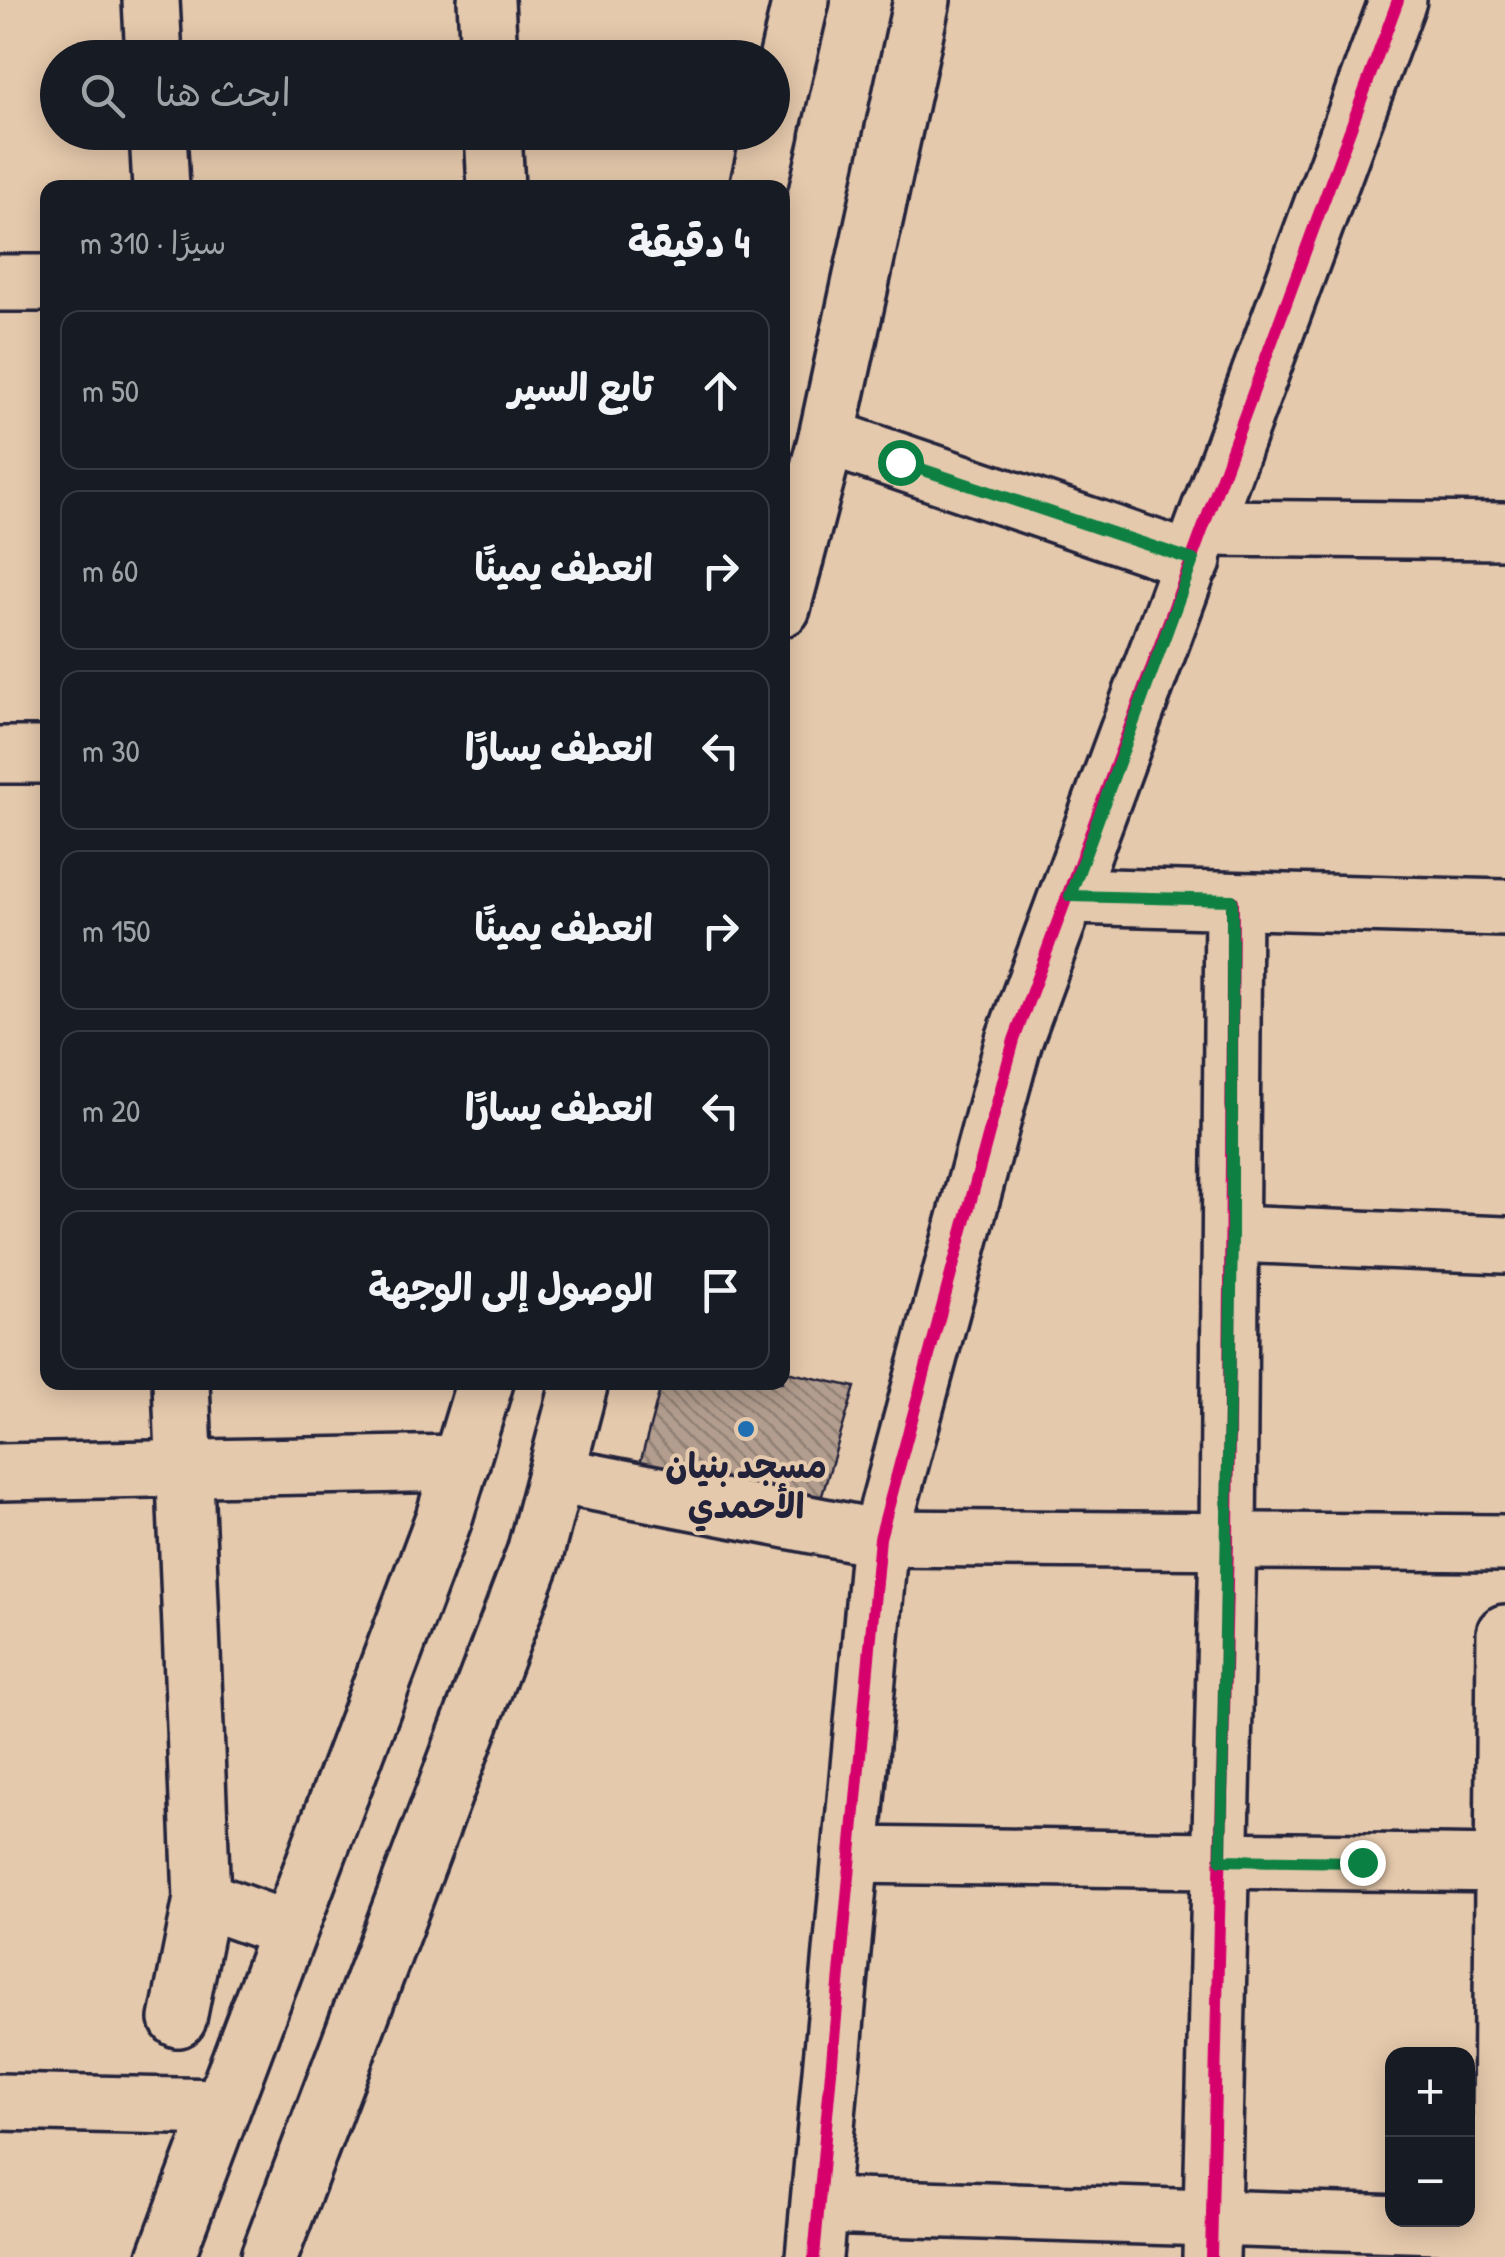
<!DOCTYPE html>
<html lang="ar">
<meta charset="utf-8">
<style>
body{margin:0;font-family:"Patrick Hand","Playpen Sans Arabic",sans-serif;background:#242831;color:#f1f3f6;direction:rtl}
.controls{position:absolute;right:30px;bottom:30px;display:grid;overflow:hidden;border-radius:20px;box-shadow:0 5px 25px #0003}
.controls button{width:90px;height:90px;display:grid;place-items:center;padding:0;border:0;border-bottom:2px solid #363941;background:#171b24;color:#f1f3f6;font:50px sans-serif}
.stop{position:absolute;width:30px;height:30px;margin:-22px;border:8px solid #0b8043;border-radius:50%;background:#fff}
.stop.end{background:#0b8043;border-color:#fff;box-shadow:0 2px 10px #0008}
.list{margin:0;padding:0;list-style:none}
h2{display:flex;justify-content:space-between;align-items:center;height:130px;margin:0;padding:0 40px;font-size:42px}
h2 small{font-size:32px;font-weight:400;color:#9ea1a6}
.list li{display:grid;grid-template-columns:65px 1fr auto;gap:30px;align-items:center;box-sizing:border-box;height:160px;margin:0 20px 20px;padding:0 20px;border:2px solid #363941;border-radius:20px}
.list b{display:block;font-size:38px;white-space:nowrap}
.list em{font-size:32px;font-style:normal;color:#9ea1a6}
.icon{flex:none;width:55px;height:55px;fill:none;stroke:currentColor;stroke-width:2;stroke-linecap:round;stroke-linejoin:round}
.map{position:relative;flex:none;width:1505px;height:2257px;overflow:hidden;direction:ltr}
.search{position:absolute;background:#171b24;box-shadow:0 5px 25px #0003;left:40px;top:40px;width:750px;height:110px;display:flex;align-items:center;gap:25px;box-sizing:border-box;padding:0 35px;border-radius:55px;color:#9ea1a6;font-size:38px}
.panel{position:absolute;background:#171b24;box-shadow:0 5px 25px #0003;left:40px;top:180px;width:750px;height:1210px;border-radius:20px;direction:rtl}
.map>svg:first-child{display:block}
.building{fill:url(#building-back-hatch);stroke:#22223b;stroke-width:2.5}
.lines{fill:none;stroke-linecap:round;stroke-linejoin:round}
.minor-casing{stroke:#22223b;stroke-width:62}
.minor{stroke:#e5c9ac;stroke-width:55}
.cycleway-casing{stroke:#e5c9ac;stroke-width:19}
.cycleway{stroke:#d6006c;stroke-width:12}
.route{stroke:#0b8043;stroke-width:12}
.poi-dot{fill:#1f6fb2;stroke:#e5c9ac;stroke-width:4}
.labels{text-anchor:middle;stroke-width:8;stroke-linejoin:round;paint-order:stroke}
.poi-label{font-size:35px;font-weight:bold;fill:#22223b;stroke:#e5c9ac}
</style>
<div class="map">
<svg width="1505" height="2257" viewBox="0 0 1505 2257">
<defs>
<pattern id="building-back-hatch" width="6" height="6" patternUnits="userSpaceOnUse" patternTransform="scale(2.5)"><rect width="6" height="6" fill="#b29d8e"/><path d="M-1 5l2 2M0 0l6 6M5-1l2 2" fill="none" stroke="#908075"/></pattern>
</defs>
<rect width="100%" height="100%" fill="#e5c9ac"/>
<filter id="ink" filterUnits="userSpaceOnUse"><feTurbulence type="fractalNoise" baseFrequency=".01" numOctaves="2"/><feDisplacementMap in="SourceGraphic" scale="20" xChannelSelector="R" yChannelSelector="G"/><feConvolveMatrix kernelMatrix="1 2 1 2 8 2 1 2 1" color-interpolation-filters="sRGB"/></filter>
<g filter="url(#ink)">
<polygon class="building" points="782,1371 855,1387 820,1502 737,1478 730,1493 638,1471 662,1382 782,1382"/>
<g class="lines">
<defs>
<g id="minor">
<polyline points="151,0 154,58"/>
<polyline points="486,0 489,58"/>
<polyline points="772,125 801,0"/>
<polyline points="158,132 161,188"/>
<polyline points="493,132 496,188"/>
<polyline points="758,188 771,132"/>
<polyline points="0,283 48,283"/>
<polyline points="827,437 1193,561"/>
<polyline points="1205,528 1505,531"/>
<polyline points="782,608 827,437 922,0"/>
<polyline points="0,755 48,755"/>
<polyline points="1070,896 1505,908"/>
<polyline points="1232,1234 1505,1245"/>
<polyline points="0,1472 461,1463"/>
<polyline points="556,1475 880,1538 1505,1543"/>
<polyline points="851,1855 1505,1864"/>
<polyline points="202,1899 286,1929"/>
<polyline points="178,2019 202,1899 181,1382"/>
<polyline points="0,2102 221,2107"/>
<polyline points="821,2206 1505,2227"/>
<polyline points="166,2257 444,1518 485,1382"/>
<polyline points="269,2257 535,1553 580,1382"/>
<polyline points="814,2257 880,1538 1014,1040 1398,0"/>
<polyline points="1211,2257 1228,1541 1233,901"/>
<polyline points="1500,2257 1505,1633"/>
</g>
</defs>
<use href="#minor" class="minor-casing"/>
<use href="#minor" class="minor"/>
<defs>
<g id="cycleway">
<polyline points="814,2257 880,1538 1014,1040 1398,0"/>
<polyline points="1211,2257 1228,1541 1233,901"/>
</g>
</defs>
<use href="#cycleway" class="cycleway-casing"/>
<use href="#cycleway" class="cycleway"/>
</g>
</g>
<g class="lines" filter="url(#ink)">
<polyline class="route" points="900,462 1193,560 1070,896 1232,900 1232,1234 1221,1860 1362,1862"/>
</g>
<circle class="poi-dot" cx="746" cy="1429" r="10"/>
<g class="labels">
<g class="poi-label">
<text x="746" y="1478">مسجد بنيان<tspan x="746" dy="40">الأحمدي</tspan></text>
</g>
</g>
</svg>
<div class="controls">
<button>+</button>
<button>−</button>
</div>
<div class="stop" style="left:900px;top:462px"></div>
<div class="stop end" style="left:1362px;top:1862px"></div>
<div class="search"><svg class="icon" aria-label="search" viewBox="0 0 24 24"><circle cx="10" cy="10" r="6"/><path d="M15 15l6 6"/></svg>ابحث هنا</div>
<section class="panel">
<h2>4 دقيقة<small>سيرًا · 310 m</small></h2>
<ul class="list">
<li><svg class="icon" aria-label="ahead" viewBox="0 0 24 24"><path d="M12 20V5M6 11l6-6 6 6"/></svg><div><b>تابع السير</b></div><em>50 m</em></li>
<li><svg class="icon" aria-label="right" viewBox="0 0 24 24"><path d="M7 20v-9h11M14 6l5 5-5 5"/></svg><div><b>انعطف يمينًا</b></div><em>60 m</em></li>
<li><svg class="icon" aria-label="left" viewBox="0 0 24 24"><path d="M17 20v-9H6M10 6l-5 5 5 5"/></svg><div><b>انعطف يسارًا</b></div><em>30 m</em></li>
<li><svg class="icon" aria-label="right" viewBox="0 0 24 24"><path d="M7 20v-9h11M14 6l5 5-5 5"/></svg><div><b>انعطف يمينًا</b></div><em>150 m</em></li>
<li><svg class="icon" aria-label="left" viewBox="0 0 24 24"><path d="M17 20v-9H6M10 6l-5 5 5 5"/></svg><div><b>انعطف يسارًا</b></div><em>20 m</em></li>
<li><svg class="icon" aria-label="arrive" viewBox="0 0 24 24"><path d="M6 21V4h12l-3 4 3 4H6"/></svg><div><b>الوصول إلى الوجهة</b></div></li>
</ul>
</section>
</div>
